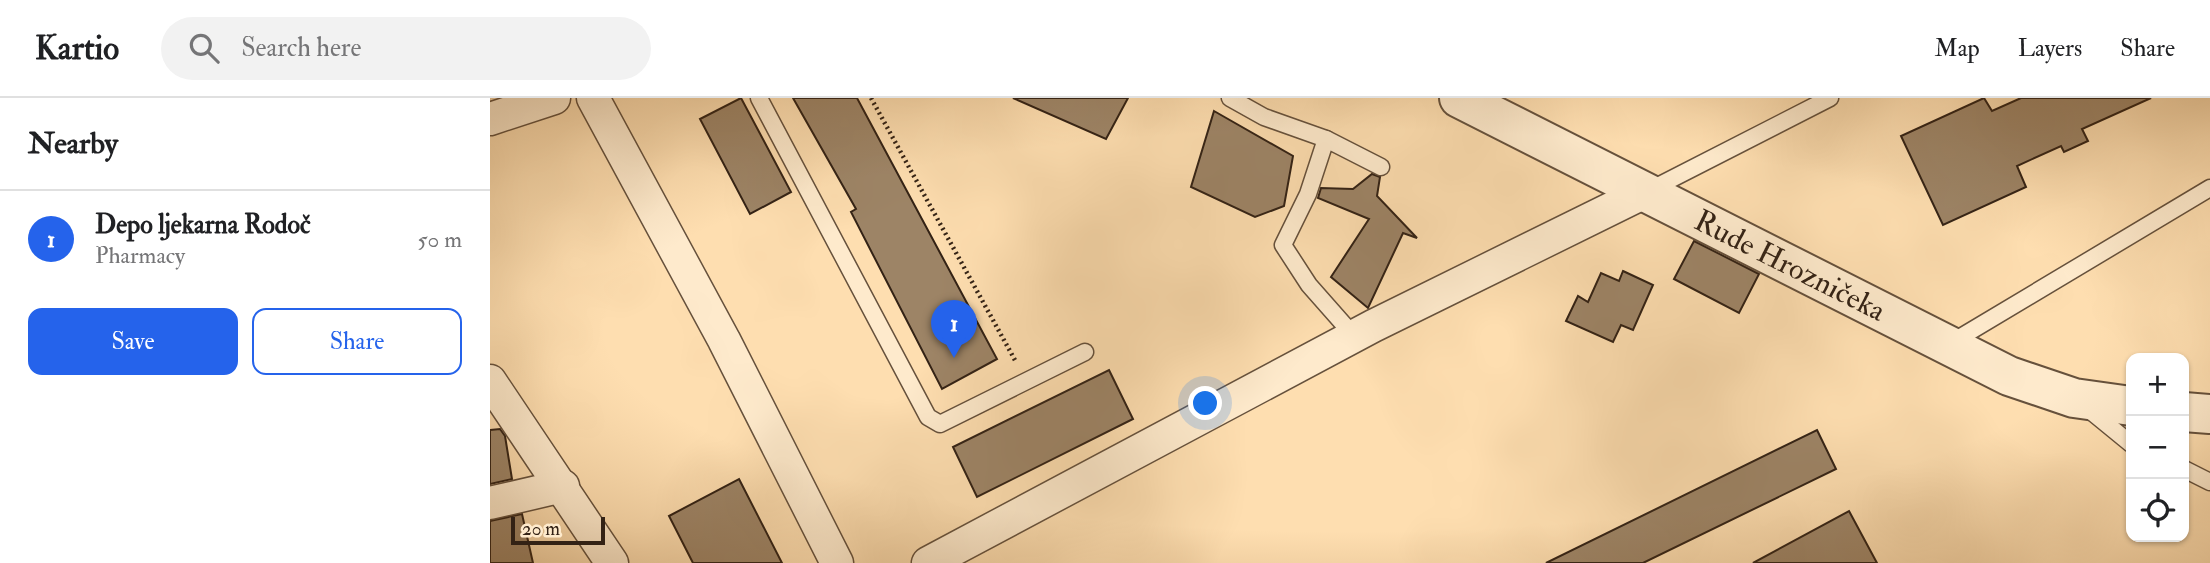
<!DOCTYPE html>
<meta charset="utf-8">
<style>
body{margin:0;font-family:"IM FELL Double Pica",serif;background:#f2f2f2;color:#202124}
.controls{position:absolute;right:21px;bottom:21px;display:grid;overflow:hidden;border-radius:14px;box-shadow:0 2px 5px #0004}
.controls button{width:63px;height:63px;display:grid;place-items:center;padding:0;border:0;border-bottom:2px solid #e0e0e0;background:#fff;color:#202124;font:35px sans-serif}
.scale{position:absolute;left:21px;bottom:18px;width:94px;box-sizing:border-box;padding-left:7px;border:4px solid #332215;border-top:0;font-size:19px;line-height:24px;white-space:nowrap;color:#332215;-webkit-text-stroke:5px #feeacc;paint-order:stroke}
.you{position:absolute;left:716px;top:306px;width:24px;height:24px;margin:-18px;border:5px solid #fff;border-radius:50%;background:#1a73e8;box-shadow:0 0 0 10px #1a73e833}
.badge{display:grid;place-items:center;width:46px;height:46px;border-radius:50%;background:#2563eb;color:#fff;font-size:23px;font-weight:700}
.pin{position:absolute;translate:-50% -58px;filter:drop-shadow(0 2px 4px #0008)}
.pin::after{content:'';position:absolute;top:37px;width:24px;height:21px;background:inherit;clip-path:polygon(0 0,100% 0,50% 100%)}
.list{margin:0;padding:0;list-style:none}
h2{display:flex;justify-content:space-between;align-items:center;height:91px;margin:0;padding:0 28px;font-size:30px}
h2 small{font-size:23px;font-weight:400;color:#757577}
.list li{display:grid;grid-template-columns:46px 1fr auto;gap:21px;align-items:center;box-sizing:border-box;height:98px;padding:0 28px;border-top:2px solid #e0e0e0}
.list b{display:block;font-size:26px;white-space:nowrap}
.list p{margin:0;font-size:23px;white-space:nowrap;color:#757577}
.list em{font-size:23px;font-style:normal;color:#757577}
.actions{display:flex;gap:14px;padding:21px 28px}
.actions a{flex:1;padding:16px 0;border:2px solid #2563eb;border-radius:14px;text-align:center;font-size:24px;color:#2563eb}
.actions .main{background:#2563eb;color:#fff}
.icon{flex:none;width:38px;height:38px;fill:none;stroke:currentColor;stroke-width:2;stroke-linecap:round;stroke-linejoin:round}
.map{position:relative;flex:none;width:1720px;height:465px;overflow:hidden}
header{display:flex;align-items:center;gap:42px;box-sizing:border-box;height:98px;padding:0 35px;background:#fff;border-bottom:2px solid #e0e0e0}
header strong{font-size:33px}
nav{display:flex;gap:38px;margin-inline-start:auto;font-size:24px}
.search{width:490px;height:63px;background:#f2f2f2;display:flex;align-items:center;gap:18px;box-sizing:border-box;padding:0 24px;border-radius:38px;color:#757577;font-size:26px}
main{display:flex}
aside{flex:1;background:#fff}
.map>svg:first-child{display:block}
.building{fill:#9d8466;stroke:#332215;stroke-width:2}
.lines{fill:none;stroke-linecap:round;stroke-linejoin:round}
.service-casing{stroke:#66513c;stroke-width:19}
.minor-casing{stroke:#66513c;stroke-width:35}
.tertiary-casing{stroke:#66513c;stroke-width:42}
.path{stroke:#332215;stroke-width:4.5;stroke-dasharray:2 3.5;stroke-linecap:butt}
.service{stroke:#feeacc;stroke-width:16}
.minor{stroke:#feeacc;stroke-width:32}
.tertiary{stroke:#feeacc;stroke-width:38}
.labels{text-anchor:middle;stroke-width:5;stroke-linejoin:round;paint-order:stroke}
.street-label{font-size:30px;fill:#332215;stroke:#feeacc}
</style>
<header>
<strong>Kartio</strong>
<div class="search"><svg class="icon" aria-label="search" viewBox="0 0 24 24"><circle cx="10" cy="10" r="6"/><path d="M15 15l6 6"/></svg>Search here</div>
<nav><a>Map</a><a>Layers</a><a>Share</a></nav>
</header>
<main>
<aside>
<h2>Nearby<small></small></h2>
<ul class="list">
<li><span class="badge">1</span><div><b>Depo ljekarna Rodoč</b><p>Pharmacy</p></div><em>50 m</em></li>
</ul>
<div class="actions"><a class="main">Save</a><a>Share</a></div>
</aside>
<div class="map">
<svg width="1720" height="465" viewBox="0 0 1720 465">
<rect width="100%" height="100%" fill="#fedeb0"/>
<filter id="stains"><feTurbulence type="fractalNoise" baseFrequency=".00286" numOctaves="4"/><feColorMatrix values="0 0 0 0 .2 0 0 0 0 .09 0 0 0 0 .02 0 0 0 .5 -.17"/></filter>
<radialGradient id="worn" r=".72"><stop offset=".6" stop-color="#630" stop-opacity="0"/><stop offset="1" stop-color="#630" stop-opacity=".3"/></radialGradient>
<g class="building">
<polygon points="251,0 301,94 260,116 210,21"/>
<polygon points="303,0 367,0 507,261 452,291 361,114 366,111"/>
<polygon points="523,0 638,0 616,41"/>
<polygon points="1494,0 1502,13 1531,0 1661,0 1592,31 1598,43 1574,54 1571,48 1527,68 1536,89 1453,127 1411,38"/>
<polygon points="724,13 803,58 794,108 765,119 701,89"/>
<polygon points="882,76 890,79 887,98 927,140 913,135 878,210 841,179 879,121 828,100 831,90 863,91"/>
<polygon points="1204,143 1269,176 1249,215 1184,181"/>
<polygon points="1133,173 1163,187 1143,232 1131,227 1123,244 1076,223 1088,198 1098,204 1111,175 1129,183"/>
<polygon points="619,272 643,321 487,399 463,349"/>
<polygon points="10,331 15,338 22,381 0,386 0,332"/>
<polygon points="1327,332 1346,371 1153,465 1056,465"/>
<polygon points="249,381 292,465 203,465 179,418"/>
<polygon points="1359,413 1387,465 1263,465"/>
<polygon points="32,416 43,465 0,465 0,423"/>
</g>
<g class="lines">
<defs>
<g id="service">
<polyline points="269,0 438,319 450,326 595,254"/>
<polyline points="740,0 774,19 836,41"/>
<polyline points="1158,93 1340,0"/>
<polyline points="864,238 819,187 793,147 818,96 836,41 891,69"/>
<polyline points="1459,246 1720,90"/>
<polyline points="1597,310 1641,346"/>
<polyline points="1694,371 1720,384"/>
</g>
<g id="minor">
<polyline points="103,0 234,242 347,465"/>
<polyline points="0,21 64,0"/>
<polyline points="0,283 122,465"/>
<polyline points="0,405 73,388"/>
<polyline points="438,465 883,228 1157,93"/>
</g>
<g id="tertiary">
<path id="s1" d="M969,0L1519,278L1584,300L1641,308"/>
<polyline points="1694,314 1720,316"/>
</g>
</defs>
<use href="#service" class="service-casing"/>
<use href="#minor" class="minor-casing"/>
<use href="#tertiary" class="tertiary-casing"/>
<polyline class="path" points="381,0 526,264"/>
<use href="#service" class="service"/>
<use href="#minor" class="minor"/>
<use href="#tertiary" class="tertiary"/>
</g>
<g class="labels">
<g class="street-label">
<text dy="10" stroke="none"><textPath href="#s1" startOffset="371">Rude Hrozničeka</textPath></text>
</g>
</g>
<rect width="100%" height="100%" filter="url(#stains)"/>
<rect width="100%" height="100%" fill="url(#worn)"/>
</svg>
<div class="controls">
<button>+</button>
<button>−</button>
<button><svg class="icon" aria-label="locate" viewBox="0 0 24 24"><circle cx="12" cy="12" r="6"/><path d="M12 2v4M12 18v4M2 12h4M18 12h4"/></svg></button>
</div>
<div class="scale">20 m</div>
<div class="you"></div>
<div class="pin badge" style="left:464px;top:260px">1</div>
</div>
</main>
